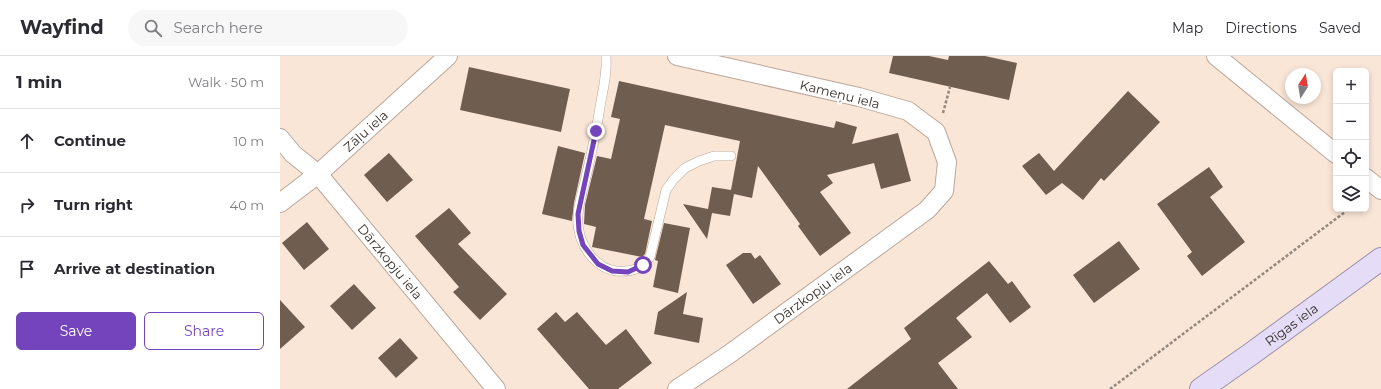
<!DOCTYPE html>
<meta charset="utf-8">
<style>
body{margin:0;font-family:Montserrat,sans-serif;background:#f7f7f7;color:#2b2b33}
.controls{position:absolute;right:12px;top:12px;display:grid;overflow:hidden;border-radius:6px;box-shadow:0 2px 6px #0003}
.controls button{width:36px;height:36px;display:grid;place-items:center;padding:0;border:0;border-bottom:1px solid #e1e1e2;background:#fff;color:#2b2b33;font:20px sans-serif}
.compass{position:absolute;left:1005px;top:12px;width:36px;height:36px;border-radius:50%;background:#fff;box-shadow:0 2px 6px #0003;rotate:12deg}
.stop{position:absolute;width:12px;height:12px;margin:-9px;border:3px solid #7444bc;border-radius:50%;background:#fff}
.stop.end{background:#7444bc;border-color:#fff;box-shadow:0 1px 4px #0008}
.list{margin:0;padding:0;list-style:none}
h2{display:flex;justify-content:space-between;align-items:center;height:52px;margin:0;padding:0 16px;font-size:17px}
h2 small{font-size:13px;font-weight:400;color:#7c7c81}
.list li{display:grid;grid-template-columns:26px 1fr auto;gap:12px;align-items:center;box-sizing:border-box;height:64px;padding:0 16px;border-top:1px solid #e1e1e2}
.list b{display:block;font-size:15px;white-space:nowrap}
.list em{font-size:13px;font-style:normal;color:#7c7c81}
.actions{display:flex;gap:8px;padding:12px 16px}
.actions a{flex:1;padding:9px 0;border:1px solid #7444bc;border-radius:6px;text-align:center;font-size:14px;color:#7444bc}
.actions .main{background:#7444bc;color:#fff}
.icon{flex:none;width:22px;height:22px;fill:none;stroke:currentColor;stroke-width:2;stroke-linecap:round;stroke-linejoin:round}
.map{position:relative;flex:none;width:1101px;height:333px;overflow:hidden}
header{display:flex;align-items:center;gap:24px;box-sizing:border-box;height:56px;padding:0 20px;background:#fff;border-bottom:1px solid #e1e1e2}
header strong{font-size:19px}
nav{display:flex;gap:22px;margin-inline-start:auto;font-size:14px}
.search{width:280px;height:36px;background:#f7f7f7;display:flex;align-items:center;gap:10px;box-sizing:border-box;padding:0 14px;border-radius:22px;color:#7c7c81;font-size:15px}
main{display:flex}
aside{flex:1;background:#fff}
.map>svg:first-child{display:block}
.building{fill:#6f5d50}
.lines{fill:none;stroke-linecap:round;stroke-linejoin:round}
.lane-casing{stroke:#bba799;stroke-width:10}
.street-casing{stroke:#bba799;stroke-width:20}
.primary-casing{stroke:#9c91ac;stroke-width:24}
.path{stroke:#93867b;stroke-width:2.5;stroke-dasharray:3 2;stroke-linecap:butt}
.lane{stroke:#fff;stroke-width:9}
.street{stroke:#fff;stroke-width:18}
.primary{stroke:#e5ddf8;stroke-width:22}
.route{stroke:#7444bc;stroke-width:5}
.labels{text-anchor:middle;stroke-width:4;stroke-linejoin:round;paint-order:stroke}
.street-label{font-size:13px;fill:#362e28;stroke:#fff}
</style>
<header>
<strong>Wayfind</strong>
<div class="search"><svg class="icon" aria-label="search" viewBox="0 0 24 24"><circle cx="10" cy="10" r="6"/><path d="M15 15l6 6"/></svg>Search here</div>
<nav><a>Map</a><a>Directions</a><a>Saved</a></nav>
</header>
<main>
<aside>
<h2>1 min<small>Walk · 50 m</small></h2>
<ul class="list">
<li><svg class="icon" aria-label="ahead" viewBox="0 0 24 24"><path d="M12 20V5M6 11l6-6 6 6"/></svg><div><b>Continue</b></div><em>10 m</em></li>
<li><svg class="icon" aria-label="right" viewBox="0 0 24 24"><path d="M7 20v-9h11M14 6l5 5-5 5"/></svg><div><b>Turn right</b></div><em>40 m</em></li>
<li><svg class="icon" aria-label="arrive" viewBox="0 0 24 24"><path d="M6 21V4h12l-3 4 3 4H6"/></svg><div><b>Arrive at destination</b></div></li>
</ul>
<div class="actions"><a class="main">Save</a><a>Share</a></div>
</aside>
<div class="map">
<svg width="1101" height="333" viewBox="0 0 1101 333">
<rect width="100%" height="100%" fill="#fae6d7"/>
<g class="building">
<polygon points="613,0 649,0 668,4 669,0 705,0 737,7 729,44 609,17"/>
<polygon points="189,11 290,33 281,76 180,54"/>
<polygon points="339,25 554,72 556,65 577,71 572,88 618,77 631,125 601,133 594,107 547,119 553,127 540,136 571,177 540,200 518,170 520,168 478,110 472,142 454,138 450,160 432,157 427,183 403,148 428,153 432,131 451,134 460,85 385,69 364,163 372,165 365,198 362,201 312,191 316,171 304,168 305,149 317,100 331,103 340,63 331,61"/>
<polygon points="848,35 880,66 824,125 821,122 803,144 782,127 766,139 742,110 759,97 774,115"/>
<polygon points="278,90 305,97 294,147 292,165 262,158"/>
<polygon points="109,97 133,124 107,146 84,119"/>
<polygon points="929,111 943,131 930,141 965,186 922,220 907,200 912,196 877,148"/>
<polygon points="169,152 191,177 178,188 227,238 200,264 173,236 179,231 135,180"/>
<polygon points="27,166 49,193 24,214 2,187"/>
<polygon points="384,167 410,172 398,237 373,231 378,205 375,204"/>
<polygon points="839,185 860,213 814,247 793,219"/>
<polygon points="463,197 471,197 475,203 480,199 501,228 473,248 446,209"/>
<polygon points="709,205 728,228 732,225 751,251 730,267 707,237 676,262 692,281 658,307 678,333 567,333 631,283 624,272"/>
<polygon points="74,228 96,252 72,274 50,250"/>
<polygon points="407,236 403,258 423,262 419,287 374,278 378,256"/>
<polygon points="0,244 25,271 0,293"/>
<polygon points="276,256 285,266 297,256 326,289 346,273 372,307 338,333 309,333 257,273"/>
<polygon points="120,282 138,302 116,322 98,302"/>
</g>
<g class="lines">
<defs>
<path id="lane" d="M326,0C327,16 324,30 321,45C317,71 312,96 306,121C302,138 295,157 299,175C302,192 317,213 336,215C352,216 359,214 370,201L386,134L394,123L405,112L419,105L434,100H451"/>
<g id="street">
<polyline points="936,0 1056,98"/>
<path id="s1" d="M0,82L13,98L38,118L216,333"/>
<polyline points="1086,122 1101,134"/>
<path id="s2" d="M0,147L38,118L168,0"/>
<path id="s3" d="M397,333L448,299L647,154L664,135L667,106L656,76L628,55L579,41L397,0"/>
</g>
<g id="primary">
<path id="s4" d="M921,333L971,298L1101,203"/>
</g>
</defs>
<use href="#lane" class="lane-casing"/>
<use href="#street" class="street-casing"/>
<use href="#primary" class="primary-casing"/>
<g class="path">
<polyline points="663,57 670,31"/>
<polyline points="830,333 1069,153"/>
</g>
<use href="#lane" class="lane"/>
<use href="#street" class="street"/>
<use href="#primary" class="primary"/>
</g>
<g class="lines">
<polyline class="route" points="316,75 298,158 299,175 303,189 318,208 332,215 348,216 363,209"/>
</g>
<g class="labels">
<g class="street-label">
<text transform="translate(560 38) rotate(14)" y="5">Kameņu iela</text>
<text dy="5" stroke="none"><textPath href="#s2" startOffset="112">Zāļu iela</textPath></text>
<text dy="5" stroke="none"><textPath href="#s1" startOffset="166">Dārzkopju iela</textPath></text>
<text dy="5" stroke="none"><textPath href="#s3" startOffset="166">Dārzkopju iela</textPath></text>
<text dy="5" stroke="none"><textPath href="#s4" startOffset="111">Rīgas iela</textPath></text>
</g>
</g>
</svg>
<div class="controls">
<button>+</button>
<button>−</button>
<button><svg class="icon" aria-label="locate" viewBox="0 0 24 24"><circle cx="12" cy="12" r="6"/><path d="M12 2v4M12 18v4M2 12h4M18 12h4"/></svg></button>
<button><svg class="icon" aria-label="layers" viewBox="0 0 24 24"><path d="M12 4l9 5-9 5-9-5zM3 14l9 5 9-5"/></svg></button>
</div>
<svg class="compass" viewBox="-18 -18 36 36"><path d="M0-13l5 13h-10z" fill="#e53935"/><path d="M0 13l5-13h-10z" fill="#7c7c81"/></svg>
<div class="stop" style="left:363px;top:209px"></div>
<div class="stop end" style="left:316px;top:75px"></div>
</div>
</main>
